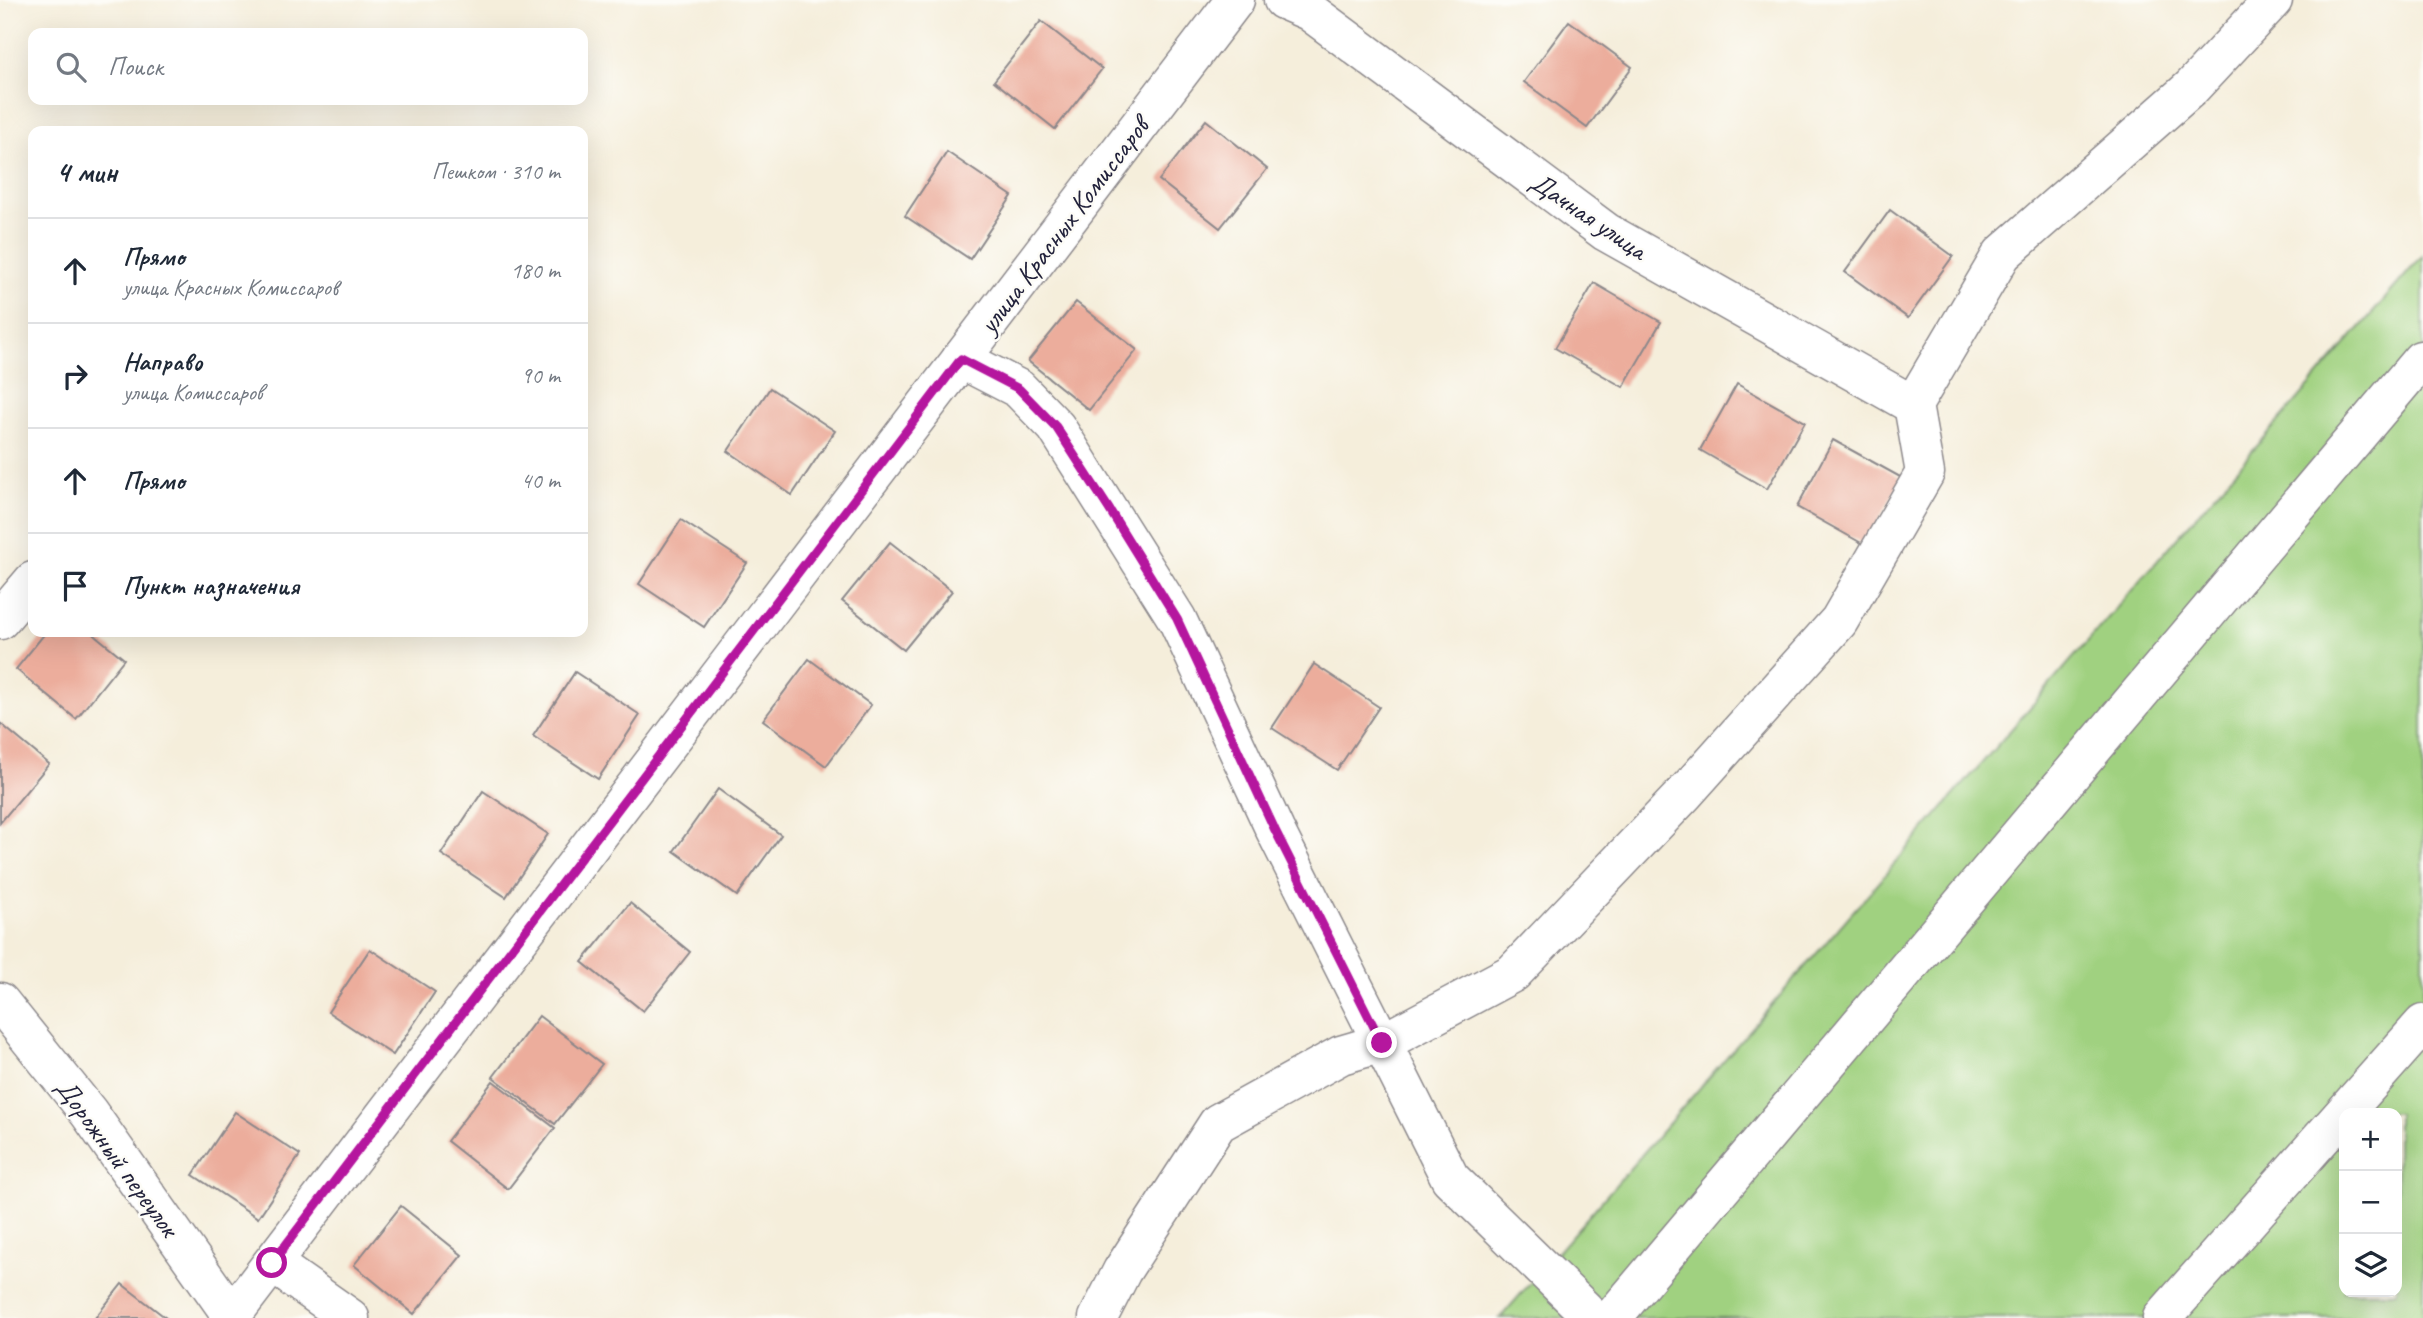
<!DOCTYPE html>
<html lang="ru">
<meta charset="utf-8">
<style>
body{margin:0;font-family:Caveat,sans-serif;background:#f2f2f3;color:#1f2937}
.controls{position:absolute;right:21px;bottom:21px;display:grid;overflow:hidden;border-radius:14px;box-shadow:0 7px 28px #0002}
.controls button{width:63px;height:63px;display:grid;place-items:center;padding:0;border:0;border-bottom:2px solid #e0e1e3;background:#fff;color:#1f2937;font:35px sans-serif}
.stop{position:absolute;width:21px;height:21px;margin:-16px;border:5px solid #b5179e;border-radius:50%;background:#fff}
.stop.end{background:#b5179e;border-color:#fff;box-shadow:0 2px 7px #0008}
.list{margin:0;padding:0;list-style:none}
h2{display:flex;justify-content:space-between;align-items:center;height:91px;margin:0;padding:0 28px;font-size:30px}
h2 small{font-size:23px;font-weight:400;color:#747a83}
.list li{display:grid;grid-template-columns:46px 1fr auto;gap:21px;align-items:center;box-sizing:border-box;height:105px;padding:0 28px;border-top:2px solid #e0e1e3}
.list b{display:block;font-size:26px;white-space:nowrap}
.list p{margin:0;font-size:23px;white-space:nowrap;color:#747a83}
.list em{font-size:23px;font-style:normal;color:#747a83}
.icon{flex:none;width:38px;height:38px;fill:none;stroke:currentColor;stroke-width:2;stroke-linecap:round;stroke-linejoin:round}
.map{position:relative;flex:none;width:2423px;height:1318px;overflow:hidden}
.search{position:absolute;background:#fff;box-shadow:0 7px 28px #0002;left:28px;top:28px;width:560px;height:77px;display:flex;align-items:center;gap:18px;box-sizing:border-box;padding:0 24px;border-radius:14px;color:#747a83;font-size:26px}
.panel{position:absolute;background:#fff;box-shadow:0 7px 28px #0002;left:28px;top:126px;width:560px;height:511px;border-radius:14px}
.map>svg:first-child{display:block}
.green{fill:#a0d180;stroke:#617a5e;stroke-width:2;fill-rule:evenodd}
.building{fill:#ecad9c}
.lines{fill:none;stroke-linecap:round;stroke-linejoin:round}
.minor-casing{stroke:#8c888b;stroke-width:41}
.minor{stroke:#fff;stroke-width:38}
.route{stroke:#b5179e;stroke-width:9}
.labels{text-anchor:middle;stroke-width:5;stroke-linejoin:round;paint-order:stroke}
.street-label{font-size:28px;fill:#22223b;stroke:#fdfcf7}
</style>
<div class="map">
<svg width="2423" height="1318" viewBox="0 0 2423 1318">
<rect width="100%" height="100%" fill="#fdfcf7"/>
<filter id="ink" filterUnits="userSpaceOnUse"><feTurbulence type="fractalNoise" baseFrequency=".0143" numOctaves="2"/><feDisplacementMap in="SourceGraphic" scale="14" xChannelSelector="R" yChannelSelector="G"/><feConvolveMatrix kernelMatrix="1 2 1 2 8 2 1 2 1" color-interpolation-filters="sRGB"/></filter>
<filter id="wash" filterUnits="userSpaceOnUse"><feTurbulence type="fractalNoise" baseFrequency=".00686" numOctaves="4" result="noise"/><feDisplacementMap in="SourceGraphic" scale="28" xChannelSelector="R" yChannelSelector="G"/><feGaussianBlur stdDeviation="1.57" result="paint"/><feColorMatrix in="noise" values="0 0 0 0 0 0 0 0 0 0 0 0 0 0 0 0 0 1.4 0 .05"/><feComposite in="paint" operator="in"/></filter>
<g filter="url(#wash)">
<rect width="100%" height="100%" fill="#f5eedb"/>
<path class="green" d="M2423,255V1318H1500ZM2344,1113H2397V1292H2344Z"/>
<g id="blocks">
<g class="building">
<polygon points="1041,21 1102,69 1055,129 994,81"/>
<polygon points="1569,21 1632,67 1587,128 1524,82"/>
<polygon points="1206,120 1267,169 1220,228 1159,180"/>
<polygon points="947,152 1012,196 970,259 905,216"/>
<polygon points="1890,210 1953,256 1908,318 1845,272"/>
<polygon points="1594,283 1661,322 1623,387 1555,348"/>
<polygon points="1076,302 1137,350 1089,410 1028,361"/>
<polygon points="1737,384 1805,422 1767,489 1700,450"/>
<polygon points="770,388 835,431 792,495 728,451"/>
<polygon points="1833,440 1902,478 1865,545 1797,507"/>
<polygon points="681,520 747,563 704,627 639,584"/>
<polygon points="890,542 952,591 904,650 842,601"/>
<polygon points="46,632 91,632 124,659 76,719 16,669"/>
<polygon points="809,659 871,705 826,766 763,720"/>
<polygon points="1314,664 1379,707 1337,770 1272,728"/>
<polygon points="575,672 640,715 598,779 533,736"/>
<polygon points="0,723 49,764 0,823"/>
<polygon points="718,789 781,835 737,896 674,851"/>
<polygon points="483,791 548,834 506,897 441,854"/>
<polygon points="630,903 690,952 643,1011 582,962"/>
<polygon points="370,949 435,992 393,1055 328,1012"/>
<polygon points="539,1016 602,1064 555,1124 493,1077"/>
<polygon points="493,1081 555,1128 508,1189 447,1141"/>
<polygon points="235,1112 300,1155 258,1218 193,1175"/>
<polygon points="401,1206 462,1255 414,1314 354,1265"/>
<polygon points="122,1284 166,1318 95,1318"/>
</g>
</g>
</g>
<g filter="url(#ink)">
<use href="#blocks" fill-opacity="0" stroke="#8c888b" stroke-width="2"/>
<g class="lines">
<defs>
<g id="minor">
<polyline points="1283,0 1309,11 1606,232 1913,405"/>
<polyline points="961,359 1019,389 1056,427 1177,619 1275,830 1450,1178 1585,1310 1590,1318"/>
<polyline points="0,620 33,581"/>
<polyline points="0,1002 89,1113 232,1316"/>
<polyline points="272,1263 350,1318"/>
<polyline points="230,1318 1235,0"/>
<polyline points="1098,1318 1122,1271 1218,1123 1341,1055 1382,1043 1513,973 1685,793 1839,621 1925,473 1913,405 2002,254 2191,88 2273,0"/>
<polyline points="1612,1318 2421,360"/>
<polyline points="2162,1318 2423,1024"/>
</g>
</defs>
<use href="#minor" class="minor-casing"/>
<use href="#minor" class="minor"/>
</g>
</g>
<g class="lines" filter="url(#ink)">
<polyline class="route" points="272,1263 961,359 1019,389 1056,427 1109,509 1177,619 1275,830 1382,1043"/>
</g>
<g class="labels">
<g class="street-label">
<text transform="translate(1589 215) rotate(34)" y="10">Дачная улица</text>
<text transform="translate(1063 225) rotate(-53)" y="10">улица Красных Комиссаров</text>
<text transform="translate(118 1157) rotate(54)" y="10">Дорожный переулок</text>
</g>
</g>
</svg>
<div class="controls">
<button>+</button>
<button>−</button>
<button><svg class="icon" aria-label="layers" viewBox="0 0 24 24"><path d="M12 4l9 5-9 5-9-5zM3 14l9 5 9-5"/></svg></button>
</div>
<div class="stop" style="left:272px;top:1263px"></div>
<div class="stop end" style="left:1382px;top:1043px"></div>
<div class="search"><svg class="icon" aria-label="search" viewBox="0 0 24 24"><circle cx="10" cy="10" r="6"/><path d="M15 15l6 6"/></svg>Поиск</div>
<section class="panel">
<h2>4 мин<small>Пешком · 310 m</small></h2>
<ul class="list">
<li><svg class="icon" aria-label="ahead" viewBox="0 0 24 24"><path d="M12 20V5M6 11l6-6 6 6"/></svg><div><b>Прямо</b><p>улица Красных Комиссаров</p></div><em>180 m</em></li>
<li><svg class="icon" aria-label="right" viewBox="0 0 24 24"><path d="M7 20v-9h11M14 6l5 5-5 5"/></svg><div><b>Направо</b><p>улица Комиссаров</p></div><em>90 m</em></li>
<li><svg class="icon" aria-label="ahead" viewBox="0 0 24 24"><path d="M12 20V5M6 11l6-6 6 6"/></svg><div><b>Прямо</b></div><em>40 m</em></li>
<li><svg class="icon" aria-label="arrive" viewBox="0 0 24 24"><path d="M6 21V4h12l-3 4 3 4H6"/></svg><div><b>Пункт назначения</b></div></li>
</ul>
</section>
</div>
